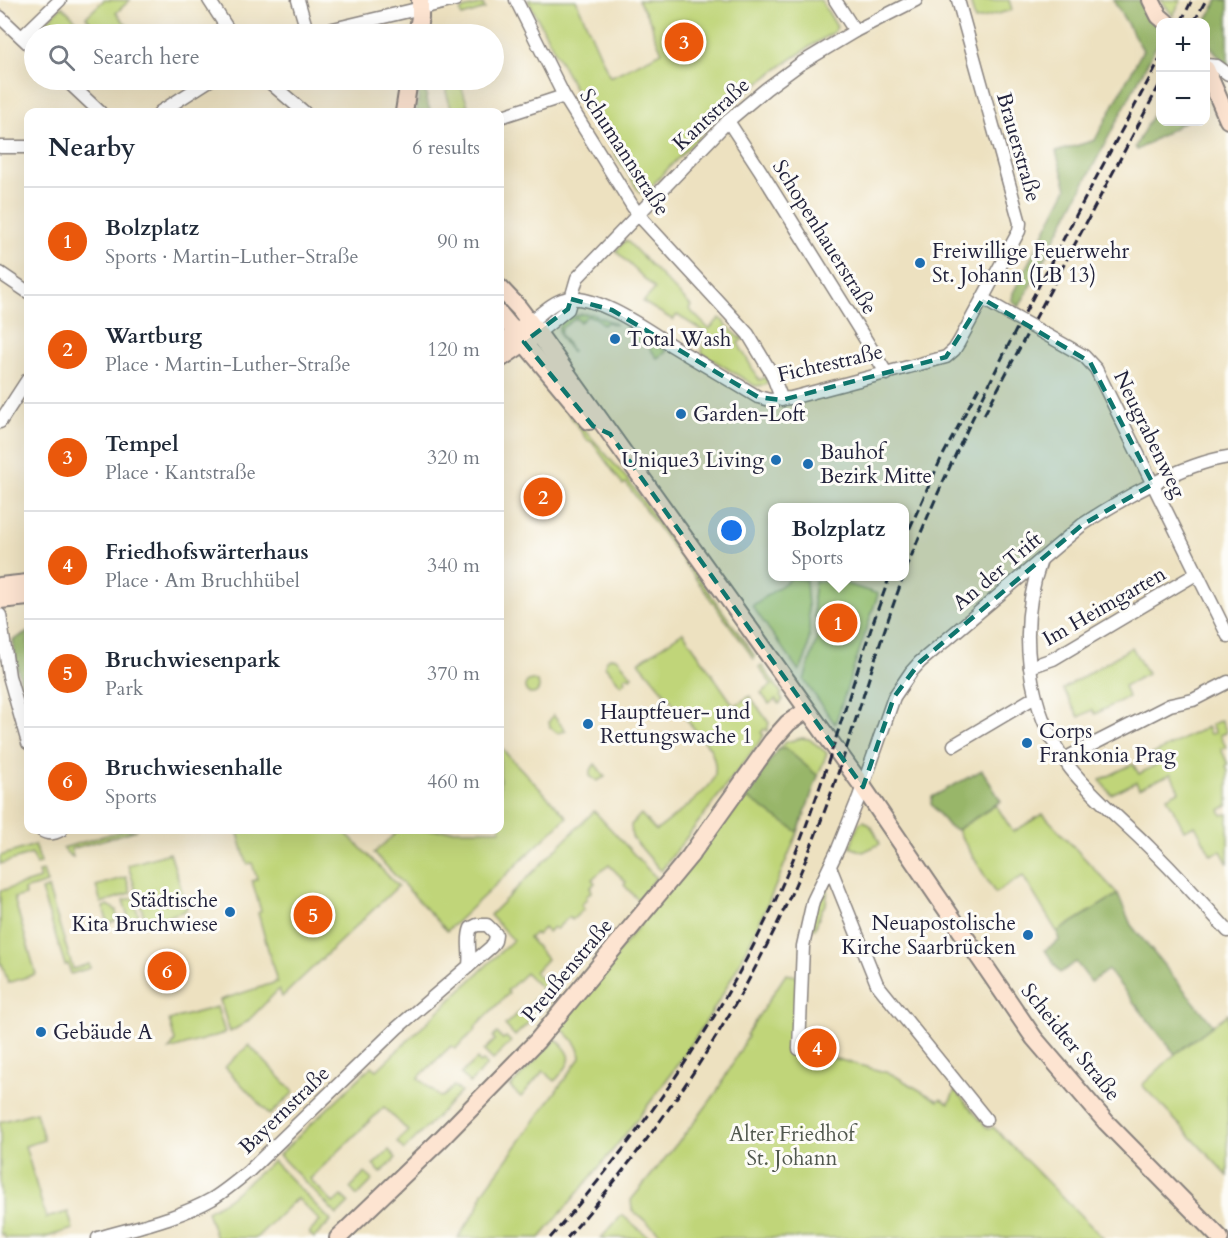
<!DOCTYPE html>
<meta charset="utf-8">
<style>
body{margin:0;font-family:Cardo,serif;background:#f2f2f3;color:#1f2937}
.controls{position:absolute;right:18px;top:18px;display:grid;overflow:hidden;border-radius:12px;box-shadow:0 6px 24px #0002}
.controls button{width:54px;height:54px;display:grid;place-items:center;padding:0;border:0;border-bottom:2px solid #e0e1e3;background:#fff;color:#1f2937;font:30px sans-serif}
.you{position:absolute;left:732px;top:531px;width:21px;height:21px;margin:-15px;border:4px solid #fff;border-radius:50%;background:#1a73e8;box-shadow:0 0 0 9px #1a73e833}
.badge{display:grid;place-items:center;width:39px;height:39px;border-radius:50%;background:#ea580c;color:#fff;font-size:20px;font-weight:700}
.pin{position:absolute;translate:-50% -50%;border:3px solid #fff;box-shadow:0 2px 6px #0006}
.popup{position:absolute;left:768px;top:503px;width:141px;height:78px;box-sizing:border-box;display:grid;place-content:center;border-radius:12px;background:#fff;filter:drop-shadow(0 2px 4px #0005);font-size:20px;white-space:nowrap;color:#747a83}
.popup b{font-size:22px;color:#1f2937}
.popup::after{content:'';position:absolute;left:50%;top:100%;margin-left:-12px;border:12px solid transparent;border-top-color:#fff}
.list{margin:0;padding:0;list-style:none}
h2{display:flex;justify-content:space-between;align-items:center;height:78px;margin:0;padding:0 24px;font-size:26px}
h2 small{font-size:20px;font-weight:400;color:#747a83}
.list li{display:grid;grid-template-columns:39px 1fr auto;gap:18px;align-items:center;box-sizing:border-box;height:108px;padding:0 24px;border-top:2px solid #e0e1e3}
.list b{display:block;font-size:22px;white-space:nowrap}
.list p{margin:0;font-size:20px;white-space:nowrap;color:#747a83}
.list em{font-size:20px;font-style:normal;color:#747a83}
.icon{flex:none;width:33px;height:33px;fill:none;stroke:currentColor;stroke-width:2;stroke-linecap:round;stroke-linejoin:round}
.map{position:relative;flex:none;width:1228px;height:1238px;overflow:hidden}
.search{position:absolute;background:#fff;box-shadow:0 6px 24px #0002;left:24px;top:24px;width:480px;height:66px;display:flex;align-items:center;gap:15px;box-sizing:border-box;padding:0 21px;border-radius:33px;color:#747a83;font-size:22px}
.panel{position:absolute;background:#fff;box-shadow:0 6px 24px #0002;left:24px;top:108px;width:480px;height:726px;border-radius:12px}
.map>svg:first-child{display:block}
.green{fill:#c0d579;stroke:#717c5a;stroke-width:1.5}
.forest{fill:#98b669;stroke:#5d6c52;stroke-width:1.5}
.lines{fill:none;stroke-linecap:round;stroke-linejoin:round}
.street-casing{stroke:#88827e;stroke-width:15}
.secondary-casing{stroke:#88827e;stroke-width:20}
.street{stroke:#fff;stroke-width:12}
.secondary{stroke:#fde4d1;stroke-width:16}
.rail{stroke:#22223b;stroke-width:3;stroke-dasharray:9 4.5;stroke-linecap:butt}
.street-bridge-casing{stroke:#88827e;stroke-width:15;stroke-linecap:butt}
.street-bridge{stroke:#fff;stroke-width:12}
.marked{fill:#0f766e;fill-opacity:0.2;stroke:#0f766e;stroke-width:4.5;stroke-dasharray:12 8;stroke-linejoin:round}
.poi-dot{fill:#1f6fb2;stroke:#fdfcf7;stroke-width:2}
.labels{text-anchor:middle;stroke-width:6;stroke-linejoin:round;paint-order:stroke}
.street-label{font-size:21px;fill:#22223b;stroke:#fdfcf7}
.poi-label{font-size:21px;fill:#22223b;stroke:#fdfcf7;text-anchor:start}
.park-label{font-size:21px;fill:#51584e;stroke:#fdfcf7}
</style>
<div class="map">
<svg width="1228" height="1238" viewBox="0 0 1228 1238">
<rect width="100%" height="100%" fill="#fdfcf7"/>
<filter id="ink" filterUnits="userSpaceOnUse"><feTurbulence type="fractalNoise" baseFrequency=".0167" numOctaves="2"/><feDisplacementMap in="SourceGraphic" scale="12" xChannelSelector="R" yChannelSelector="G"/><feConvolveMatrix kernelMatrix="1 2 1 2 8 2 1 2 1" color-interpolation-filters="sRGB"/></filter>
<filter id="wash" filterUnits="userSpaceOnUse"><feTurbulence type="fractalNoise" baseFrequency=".008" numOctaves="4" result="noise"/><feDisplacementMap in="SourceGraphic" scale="24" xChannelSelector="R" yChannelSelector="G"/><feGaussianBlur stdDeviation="1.35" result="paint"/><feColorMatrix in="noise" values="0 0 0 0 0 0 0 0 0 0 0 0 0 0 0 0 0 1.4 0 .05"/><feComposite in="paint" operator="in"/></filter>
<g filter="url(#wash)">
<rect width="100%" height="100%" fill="#ede1c0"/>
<g class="green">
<polygon points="104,0 130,0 116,13 135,34 39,34 39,29 62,6 84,28 90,22 86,17"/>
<path d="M528,0H576L610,77L662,52L653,31L652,24L638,0H821L837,27L834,32C795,55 757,82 723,113C696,138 671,166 646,192L640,193L579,97Z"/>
<polygon points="970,0 1009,0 1012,10 975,20"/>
<polygon points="1161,0 1181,0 1173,16"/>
<polygon points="483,4 485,9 462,16 460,12 463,9"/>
<polygon points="443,80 459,80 468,106 452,111 446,92 449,81"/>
<polygon points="626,240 691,306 689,309 709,329 720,318 739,338 742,336 743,339 738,343 759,380 767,377 767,383 765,385 755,386 702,353 703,343 708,334 677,315 673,320 643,302 655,289 616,251"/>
<path d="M581,314H592L614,323L616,325L607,322L603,325L596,318L588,316L580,322L576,318L562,328L560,334L572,351L571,352C555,332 551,322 581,314Z"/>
<polygon points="626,327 667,351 657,358 643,339 637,343"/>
<polygon points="560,401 629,481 755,656 754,659 626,483 623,485 592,442 587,440"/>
<path d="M792,578L806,580C807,610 816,645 799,671L752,606Z"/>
<polygon points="815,581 843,583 878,594 835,724 804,680 823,620 815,617 813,599"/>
<path d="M683,632L734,706L750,696L769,723L767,731L764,729L761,733L764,735L758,744L661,871L632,837L631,825L641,814L656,831C668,821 707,793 713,780C718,769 714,758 710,748L639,662Z"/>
<polygon points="1132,647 1147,674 1124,686 1128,697 1095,714 1092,710 1079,717 1063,689"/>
<polygon points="612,657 618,659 632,676 630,678 627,676 624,679 626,681 621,685 605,666 606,660"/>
<polygon points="762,666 782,694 780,696 783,700 779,704 776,699 769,704 761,693 772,685 760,669 759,667"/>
<circle cx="532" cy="687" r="7"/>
<polygon points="553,715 566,731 557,733 550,727 549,722"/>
<polygon points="1221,720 1227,732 1220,735 1226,747 1221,749 1228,764 1226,766 1228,771 1228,805 1220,810 1222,815 1228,814 1228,864 1221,851 1211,855 1195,825 1184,830 1167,797 1179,791 1171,774 1139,788 1136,782 1111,794 1100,780 1133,764 1139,774 1156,765 1151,755 1207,727 1210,734 1215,733 1211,725"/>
<polygon points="802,738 809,739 827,753 818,776 786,749 778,750 786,742"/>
<polygon points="500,747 567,817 447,931 374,853 399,830 500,830"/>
<polygon points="595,764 605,777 597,781 590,776 590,771"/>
<path d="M743,795L805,814C777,884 748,956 707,1020C658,1098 599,1168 540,1238H458L478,1208L483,1192L580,1058C579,1043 569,1036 559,1026Z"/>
<polygon points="996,805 1013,832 1043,814 1118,894 1057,932 1023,876 995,893 957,830"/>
<polygon points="594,811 656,878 638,900 624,885 626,882 609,865 592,879 595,883 590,888 592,891 586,897 587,899 581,905 584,909 572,920 569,917 556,929 553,927 548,932 544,928 537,935 535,933 529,938 547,959 535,972 556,995 538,1014 530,1005 542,989 526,973 507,991 509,993 475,1027 476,1029 455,1049 451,1046 418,1078 440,1097 444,1096 454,1086 461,1092 404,1150 397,1142 408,1131 384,1107 310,1179 333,1203 342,1196 349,1203 337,1215 279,1155 372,1066 377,1070 513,940 490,915"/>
<path d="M864,821C873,825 877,837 880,844L863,852L850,847L859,823Z"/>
<polygon points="124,830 137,830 71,849 73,857 69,855 63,848"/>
<polygon points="237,830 343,830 398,886 282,997 279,989 247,1022 230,1032 220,1000 277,982 258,913 261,911 252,881 257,879 252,863 247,864"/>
<polygon points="35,845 41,863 36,865 32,854 0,864 0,856"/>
<polygon points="170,853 187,907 185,911 146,923 128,865"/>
<polygon points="43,871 47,883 24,890 25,895 14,898 36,974 8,983 2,964 0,965 0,891 40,879 38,872"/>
<polygon points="126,877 131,893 101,903 96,886"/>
<polygon points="828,883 826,905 822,909 815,929 810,926 816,902"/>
<polygon points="48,888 73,969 89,964 90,968 71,974 68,964 65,965 41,890"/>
<polygon points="133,898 139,917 129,920 123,900"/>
<polygon points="108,905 116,910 117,920 108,924 103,907"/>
<polygon points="786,974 797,976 795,1048 808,1051 808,1056 833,1058 892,1074 938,1101 940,1099 949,1103 955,1090 986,1127 990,1129 993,1127 1103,1238 666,1238 632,1210 631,1200 693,1124 716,1093 748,1036 746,1035"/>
<polygon points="217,1007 225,1033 169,1050 175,1041 169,1020"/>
<polygon points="524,1007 534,1017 515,1036 505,1025"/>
<polygon points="1228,1014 1228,1176 1142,1085 1175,1054"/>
<polygon points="497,1033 503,1039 506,1037 511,1042 493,1060 484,1051 495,1040 493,1037"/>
<path d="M556,1039C577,1058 571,1061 555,1081L543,1071L521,1097L510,1087Z"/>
<polygon points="249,1045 294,1092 270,1115 225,1067"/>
<polygon points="477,1059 480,1063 483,1061 487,1065 470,1083 461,1074"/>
<polygon points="36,1112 44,1140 25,1146 46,1218 68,1212 73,1229 43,1238 5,1238 4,1234 1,1235 0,1230 0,1122"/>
<polygon points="389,1150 396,1158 381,1173 373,1165"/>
<polygon points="273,1161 331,1221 314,1238 309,1233 320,1221 297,1198 256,1238 216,1238 207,1211 228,1199"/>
<polygon points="365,1173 373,1180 357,1196 350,1188"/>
<polygon points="622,1215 650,1238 601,1238"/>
</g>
<g class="forest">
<polygon points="1113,0 1139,0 1160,33 1160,39 1019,307 1012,301 1013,293 1067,188 1056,152 1095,140 1143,50"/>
<polygon points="1218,0 1228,0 1228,67 1206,41 1205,22"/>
<polygon points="421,80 427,80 425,93 427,94 426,100 431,112 416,112"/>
<polygon points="1160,101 1160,122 1184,122 1137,150 1135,147"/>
<polygon points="28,632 28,688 23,689 17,666 13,640"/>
<polygon points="782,749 786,749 818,776 798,832 743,795 778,750"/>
<polygon points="982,770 1001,801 957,830 949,827 931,804 932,797"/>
<polygon points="1118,894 1131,925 1213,1025 1175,1054 1108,970 1091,982 1076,962 1060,973 1045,950 1059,941 1057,932"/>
</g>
</g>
<g filter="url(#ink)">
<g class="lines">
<defs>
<g id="street">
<polyline points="209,0 231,34"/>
<polyline points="298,0 308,34"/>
<polyline points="516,0 564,96 633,207 644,221 748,334 772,374 782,400"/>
<polyline points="835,0 855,31"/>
<polyline points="0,17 34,49"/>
<polyline points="312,34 455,0"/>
<polyline points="22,37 60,0"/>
<polyline points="1206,65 1217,66 1228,74"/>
<polyline points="66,80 100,112"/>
<polyline points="267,80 304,112"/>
<polyline points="160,112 210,80"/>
<polyline points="500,117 564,96"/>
<polyline points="728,121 760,170 887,374"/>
<polyline points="0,147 28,147"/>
<polyline points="0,273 28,292"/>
<polyline points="983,299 1009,314"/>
<path d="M530,322C541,314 552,302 565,299C598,294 647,330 674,347C702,364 730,380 758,397L770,400L791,398L946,357L954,350L959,342L1019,231L1020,223L958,0"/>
<polyline points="1038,330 1084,356 1096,369 1228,636"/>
<polyline points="538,333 568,309 577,278 728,121 766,89 800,64 855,31 916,0"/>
<polyline points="0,422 28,379"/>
<path d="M1041,560C1017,628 1026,709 1070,768C1093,797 1124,822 1150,848C1177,875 1203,903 1228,931"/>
<polyline points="0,615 9,676 28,743"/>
<polyline points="1030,667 1053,659 1196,574"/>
<polyline points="954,745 1035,697"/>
<polyline points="1064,759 1170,705 1193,700 1228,682"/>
<path d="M41,830C48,835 54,834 61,830"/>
<polyline points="830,867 877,984 986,1119"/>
<path d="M799,1049L803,946L813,901L838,849L859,797L894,697L911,672L920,662L1082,525C1121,499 1182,464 1228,457"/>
<path d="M98,1238C136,1227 177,1219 212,1199C225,1191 237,1181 249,1171L397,1028L491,947L495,941L496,934L487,925H477L471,928C466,940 471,952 469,965"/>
</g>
<g id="secondary">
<polyline points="1151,0 1159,16 1166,22"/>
<polyline points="417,34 420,17 420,0"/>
<polyline points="1206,69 1228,120"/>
<polyline points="404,112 409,80"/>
<polyline points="500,288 519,308 538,333 863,787 1034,1038 1106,1122 1220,1238"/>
<polyline points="500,314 589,421"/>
<polyline points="500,345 525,325"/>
<polyline points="500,359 533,337"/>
<polyline points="0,586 28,583"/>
<polyline points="0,600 28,597"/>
<polyline points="338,1238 439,1141 537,1041 690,856 772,741 788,723 807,710"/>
</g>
</defs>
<use href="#street" class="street-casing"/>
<use href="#secondary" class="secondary-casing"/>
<use href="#street" class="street"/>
<use href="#secondary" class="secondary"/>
<g class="rail">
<polyline points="1181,22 1192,0"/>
<polyline points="1194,22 1206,0"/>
<polyline points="984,415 1160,84"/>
<polyline points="904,541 940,461 980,385"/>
<path d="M550,1238C648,1126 731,1007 789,869C829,774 853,673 890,576"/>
<path d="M567,1238C673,1117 760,982 817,831C855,734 879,632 920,535C989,371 1076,216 1160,59"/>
</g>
<defs>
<polyline id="street-bridge" points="1009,314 1038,330"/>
</defs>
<use href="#street-bridge" class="street-bridge-casing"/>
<use href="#street-bridge" class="street-bridge"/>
</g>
</g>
<path class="marked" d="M571,299L612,310L758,397L782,400L946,357L983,299L1090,362L1153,484L1082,525L920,662L894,697L863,787L610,434L593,426L524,342L568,309Z"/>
<g class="poi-dot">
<circle cx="920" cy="263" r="6"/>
<circle cx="615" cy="339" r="6"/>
<circle cx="681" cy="414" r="6"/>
<circle cx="776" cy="460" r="6"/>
<circle cx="808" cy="464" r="6"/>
<circle cx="588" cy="724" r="6"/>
<circle cx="1027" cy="743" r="6"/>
<circle cx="230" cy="912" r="6"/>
<circle cx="1028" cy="935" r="6"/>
<circle cx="41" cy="1032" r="6"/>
</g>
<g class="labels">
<g class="street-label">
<text transform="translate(711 114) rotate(-43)" y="7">Kantstraße</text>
<text transform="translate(1019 147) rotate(74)" y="7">Brauerstraße</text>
<text transform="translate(625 152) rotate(57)" y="7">Schumannstraße</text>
<text transform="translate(825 237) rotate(58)" y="7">Schopenhauerstraße</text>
<text transform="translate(830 363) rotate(-13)" y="7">Fichtestraße</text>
<text transform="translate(1150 434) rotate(64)" y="7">Neugrabenweg</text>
<text transform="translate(997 571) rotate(-40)" y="7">An der Trift</text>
<text transform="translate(1104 606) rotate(-30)" y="7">Im Heimgarten</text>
<text transform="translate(567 970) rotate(-50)" y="7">Preußenstraße</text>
<text transform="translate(1071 1042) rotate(51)" y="7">Scheidter Straße</text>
<text transform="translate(284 1110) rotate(-44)" y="7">Bayernstraße</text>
</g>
<g class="poi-label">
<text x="932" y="258">Freiwillige Feuerwehr<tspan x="932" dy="24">St. Johann (LB 13)</tspan></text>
<text x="627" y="346">Total Wash</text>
<text x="693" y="421">Garden-Loft</text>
<text x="820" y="459">Bauhof<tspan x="820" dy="24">Bezirk Mitte</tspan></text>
<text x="764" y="467" text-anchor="end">Unique3 Living</text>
<text x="600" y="719">Hauptfeuer- und<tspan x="600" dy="24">Rettungswache 1</tspan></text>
<text x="1039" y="738">Corps<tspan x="1039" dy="24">Frankonia Prag</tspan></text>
<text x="218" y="907" text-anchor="end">Städtische<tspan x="218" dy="24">Kita Bruchwiese</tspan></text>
<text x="1016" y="930" text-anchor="end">Neuapostolische<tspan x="1016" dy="24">Kirche Saarbrücken</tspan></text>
<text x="53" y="1039">Gebäude A</text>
</g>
<g class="park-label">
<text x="792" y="1141">Alter Friedhof<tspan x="792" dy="24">St. Johann</tspan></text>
</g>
</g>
</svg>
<div class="controls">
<button>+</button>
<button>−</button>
</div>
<div class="you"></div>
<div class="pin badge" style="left:838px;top:623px">1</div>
<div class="popup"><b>Bolzplatz</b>Sports</div>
<div class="pin badge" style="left:543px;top:497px">2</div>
<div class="pin badge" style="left:684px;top:42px">3</div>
<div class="pin badge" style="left:817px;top:1048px">4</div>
<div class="pin badge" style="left:313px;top:915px">5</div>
<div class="pin badge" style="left:167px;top:971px">6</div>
<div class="search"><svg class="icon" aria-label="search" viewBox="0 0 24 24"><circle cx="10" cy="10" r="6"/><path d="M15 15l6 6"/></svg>Search here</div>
<section class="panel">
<h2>Nearby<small>6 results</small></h2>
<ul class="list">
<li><span class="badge">1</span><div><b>Bolzplatz</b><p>Sports · Martin-Luther-Straße</p></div><em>90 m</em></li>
<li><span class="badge">2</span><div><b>Wartburg</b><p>Place · Martin-Luther-Straße</p></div><em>120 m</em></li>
<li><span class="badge">3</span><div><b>Tempel</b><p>Place · Kantstraße</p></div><em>320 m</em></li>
<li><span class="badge">4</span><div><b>Friedhofswärterhaus</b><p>Place · Am Bruchhübel</p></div><em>340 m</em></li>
<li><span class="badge">5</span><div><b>Bruchwiesenpark</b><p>Park</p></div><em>370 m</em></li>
<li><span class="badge">6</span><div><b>Bruchwiesenhalle</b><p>Sports</p></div><em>460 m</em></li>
</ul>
</section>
</div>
